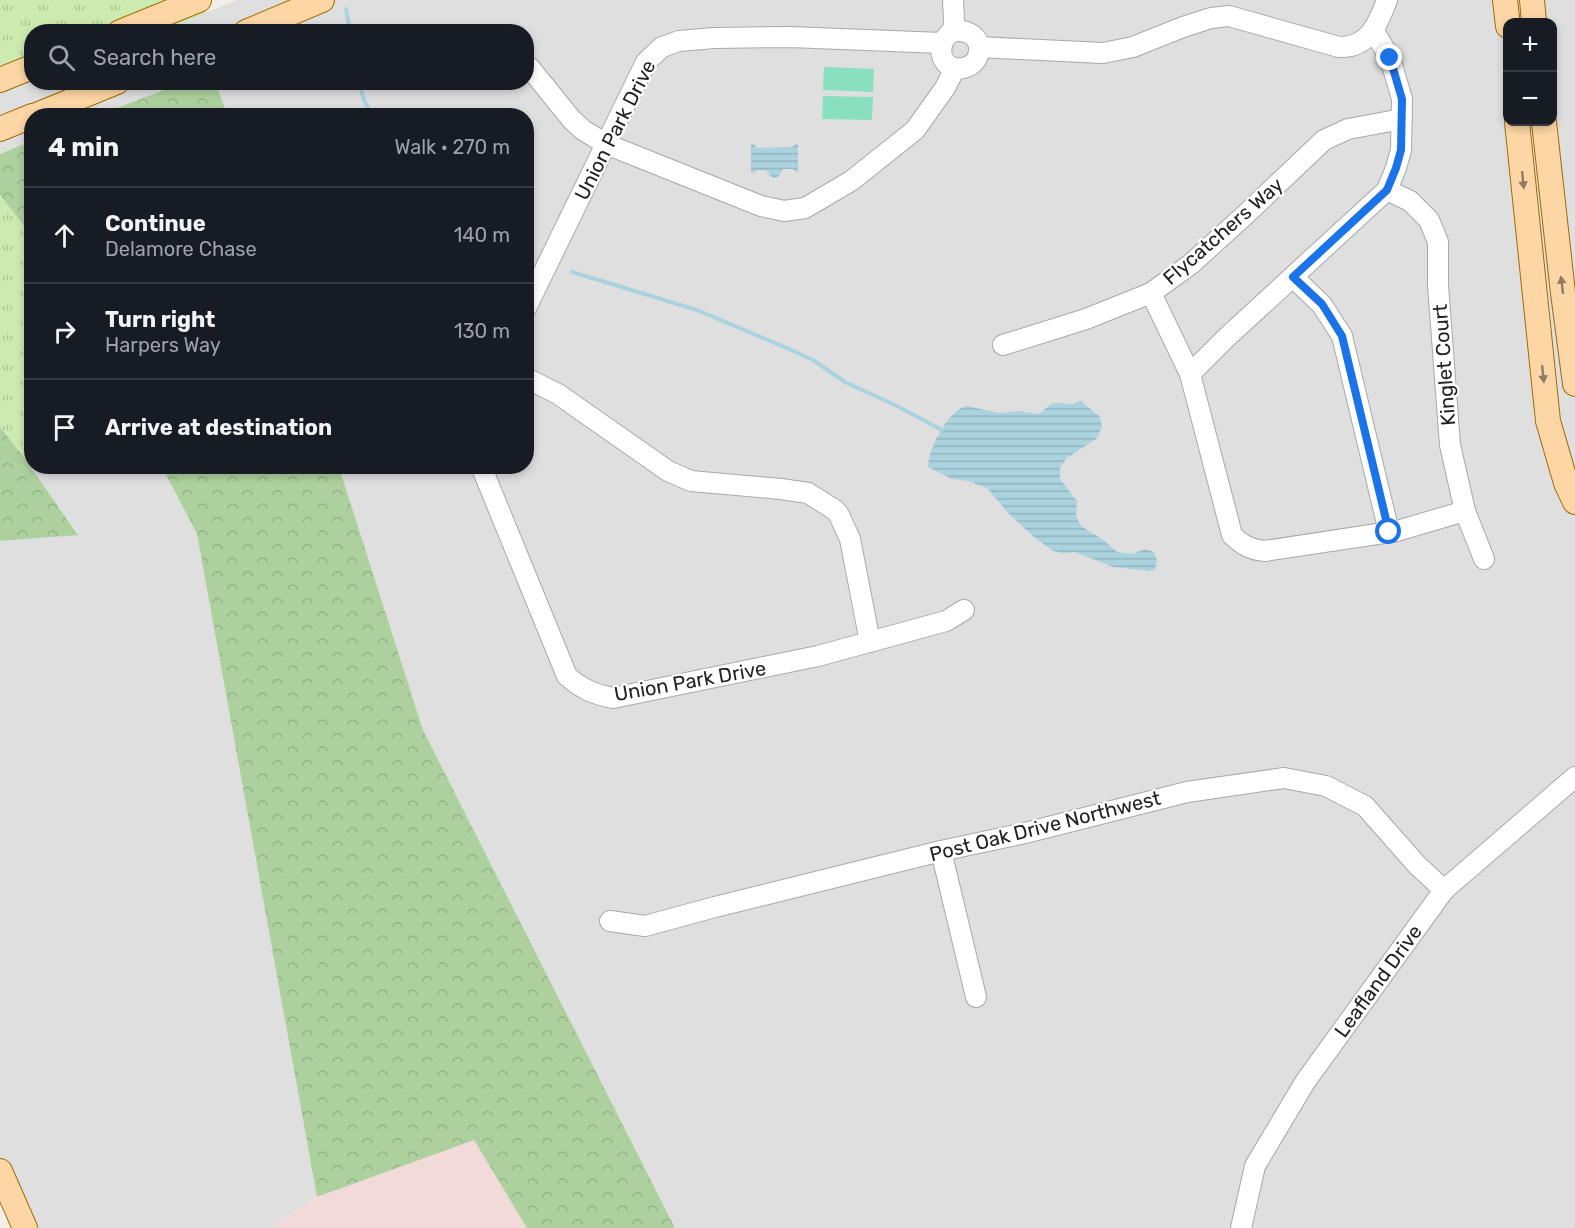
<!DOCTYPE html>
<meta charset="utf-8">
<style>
body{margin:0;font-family:Rubik,sans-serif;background:#20242c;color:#f1f3f6}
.controls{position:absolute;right:18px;top:18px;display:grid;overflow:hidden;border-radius:12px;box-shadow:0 3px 9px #0003}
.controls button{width:54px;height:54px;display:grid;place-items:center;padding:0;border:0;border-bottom:2px solid #363941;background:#171b24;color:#f1f3f6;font:30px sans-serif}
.stop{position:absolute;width:18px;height:18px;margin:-14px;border:4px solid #1a73e8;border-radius:50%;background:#fff}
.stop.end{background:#1a73e8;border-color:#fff;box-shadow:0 2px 6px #0008}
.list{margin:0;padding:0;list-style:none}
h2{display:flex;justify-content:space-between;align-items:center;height:78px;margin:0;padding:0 24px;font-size:26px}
h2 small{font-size:20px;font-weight:400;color:#9ea1a6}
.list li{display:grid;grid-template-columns:39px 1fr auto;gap:18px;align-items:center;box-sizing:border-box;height:96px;padding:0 24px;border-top:2px solid #363941}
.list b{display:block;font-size:22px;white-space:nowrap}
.list p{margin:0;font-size:20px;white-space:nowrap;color:#9ea1a6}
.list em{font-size:20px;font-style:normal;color:#9ea1a6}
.icon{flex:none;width:33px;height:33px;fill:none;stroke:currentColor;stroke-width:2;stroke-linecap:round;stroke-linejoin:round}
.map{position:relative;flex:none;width:1575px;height:1228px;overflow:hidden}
.search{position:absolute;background:#171b24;box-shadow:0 3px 9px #0003;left:24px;top:24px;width:510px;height:66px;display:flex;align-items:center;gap:15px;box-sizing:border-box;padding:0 21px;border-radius:24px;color:#9ea1a6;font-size:22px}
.panel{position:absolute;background:#171b24;box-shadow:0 3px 9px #0003;left:24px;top:108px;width:510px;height:366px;border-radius:24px}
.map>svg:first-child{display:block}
.residential{fill:#e0dfdf;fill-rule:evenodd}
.commercial{fill:#f2dad9}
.grass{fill:url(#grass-tufts)}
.forest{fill:url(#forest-crowns)}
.pitch{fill:#88e0be}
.water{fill:url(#water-rules)}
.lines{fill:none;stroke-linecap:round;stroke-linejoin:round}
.stream{stroke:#aad3df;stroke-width:4}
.minor-casing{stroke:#a9a9a9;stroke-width:22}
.major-casing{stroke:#a06b00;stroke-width:26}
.minor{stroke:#fff;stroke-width:20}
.major{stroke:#fcd6a4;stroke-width:24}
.oneway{fill:#8f7c63}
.route{stroke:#1a73e8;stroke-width:8}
.labels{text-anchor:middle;stroke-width:4.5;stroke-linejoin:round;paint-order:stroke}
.street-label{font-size:20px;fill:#222;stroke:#fff}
</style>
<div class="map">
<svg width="1575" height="1228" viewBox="0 0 1575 1228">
<defs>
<pattern id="grass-tufts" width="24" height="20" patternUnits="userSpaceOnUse" patternTransform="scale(1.5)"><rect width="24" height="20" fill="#cdebb0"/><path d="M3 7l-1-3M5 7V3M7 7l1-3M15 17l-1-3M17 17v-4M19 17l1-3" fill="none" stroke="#b0c997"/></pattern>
<pattern id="forest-crowns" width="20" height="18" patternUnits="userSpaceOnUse" patternTransform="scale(1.5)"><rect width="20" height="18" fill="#add19e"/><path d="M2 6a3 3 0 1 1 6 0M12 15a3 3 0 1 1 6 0" fill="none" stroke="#95b388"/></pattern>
<pattern id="water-rules" width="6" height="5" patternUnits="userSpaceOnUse" patternTransform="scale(1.5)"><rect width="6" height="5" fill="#aad3df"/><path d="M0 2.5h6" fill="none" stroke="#92b5bf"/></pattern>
</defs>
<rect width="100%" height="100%" fill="#f2efe9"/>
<g class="residential">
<path d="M237,0H1575V1228H675L423,730L339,467L526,466V116L227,115L216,83L526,82V32H159ZM1508,22H1552V122H1508Z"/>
<polygon points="31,80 32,82 183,83 98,115 32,116 31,141 0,154 0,92"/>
<polygon points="31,457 32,466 162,467 197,534 317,1197 271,1228 25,1228 0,1174 0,541 78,534 26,460"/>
</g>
<polygon class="commercial" points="474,1139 527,1228 271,1228 317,1197"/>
<g class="grass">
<polygon points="0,0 202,0 207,13 159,31 32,32 31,80 0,92"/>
<polygon points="0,195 31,235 32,457 26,460 0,427"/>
</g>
<g class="forest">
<polygon points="183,83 216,83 227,115 98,115"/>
<polygon points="31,141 31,235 0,195 0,154"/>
<polygon points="0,427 26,460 78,535 0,541"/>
<polygon points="162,467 339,467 423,730 675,1228 527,1228 474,1140 317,1197 197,534"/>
</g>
<g class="pitch">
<polygon points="824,67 874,69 873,92 823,90"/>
<polygon points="823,96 873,97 872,120 822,119"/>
</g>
<g class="water">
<polygon points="751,144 754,144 757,148 792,147 796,144 798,144 798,172 796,172 793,169 783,169 779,176 774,178 770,176 766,170 757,170 754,173 751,173"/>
<path d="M1081,401L1100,417L1102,427L1096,439L1067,458L1060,467V479L1077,501L1076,516L1081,526L1105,541L1117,552L1132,554L1145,549L1154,552L1157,560L1155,570L1148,571L1113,567L1075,552L1063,553L1053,551L1034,537L1010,515L987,488L968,481L952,479L928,467C928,449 948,411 966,406L1000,413L1019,411L1039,414L1051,404L1058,403L1073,404Z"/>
</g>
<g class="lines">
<g class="stream">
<polyline points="346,9 350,32"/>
<polyline points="359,82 364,100 372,116"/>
<polyline points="526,249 530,251"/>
<polyline points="572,272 697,310 789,349 813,360 845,382 897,406 942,430"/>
</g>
<defs>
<g id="minor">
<path d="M951,32C966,28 981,36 979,52C976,71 948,75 942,56C940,48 942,41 948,35C949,34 951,34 951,32C956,26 953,8 953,0"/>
<path d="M979,47L1103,53L1133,47L1183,27L1211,18L1229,16L1339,47C1369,48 1378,24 1387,0"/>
<polyline points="530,68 572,120 583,130 606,144 761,206 784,211 805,208 851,181 915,130 945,88 955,68"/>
<polyline points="1387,190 1410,201 1429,220 1438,242 1438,285 1450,445 1465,511 1484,559"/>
<polyline points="1293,277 1322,305 1342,336 1389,532"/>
<path d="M1151,293L1190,374L1232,535C1242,545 1251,550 1265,551L1397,531L1465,511"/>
<polyline points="526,308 646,62 662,47 679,41 714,38 790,37 942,43"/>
<polyline points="1003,345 1086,319 1151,293 1191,264 1245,215 1324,140 1348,129 1402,119"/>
<polyline points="1190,374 1226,338 1387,190 1396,168 1401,150 1402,99 1390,58 1373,30"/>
<polyline points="526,378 558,394 668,471 691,481 781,489 808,493 835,510 839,515 850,539 870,642"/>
<path d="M481,466L567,676C582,689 593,694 613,698L818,656L946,621L964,610"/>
<polyline points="941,851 976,997"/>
<polyline points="610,921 645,926 715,907 941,851 1025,833 1187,792 1284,778 1326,786 1365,806 1417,865 1444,890"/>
<polyline points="1241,1228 1255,1166 1305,1082 1444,890 1575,777"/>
</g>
<g id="major">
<polyline points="1505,0 1508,26"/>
<polyline points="1532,0 1534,22"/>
<polyline points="120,32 199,0"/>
<polyline points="246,32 322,0"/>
<polyline points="0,80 32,67"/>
<polyline points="34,116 117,82"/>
<polyline points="1517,122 1548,421 1566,483 1575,502"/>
<polyline points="1544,122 1563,293 1575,384"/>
<polyline points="0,129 32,116"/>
<polyline points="0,1171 25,1228"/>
</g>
</defs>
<use href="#minor" class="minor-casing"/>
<use href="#major" class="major-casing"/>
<use href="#minor" class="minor"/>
<use href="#major" class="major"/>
</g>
<defs><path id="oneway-solid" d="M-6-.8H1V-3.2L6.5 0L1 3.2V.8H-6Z" transform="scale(1.5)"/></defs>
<g class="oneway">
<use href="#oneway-solid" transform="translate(1523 180) rotate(84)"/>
<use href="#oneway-solid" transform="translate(1562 285) rotate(-97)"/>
<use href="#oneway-solid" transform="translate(1543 374) rotate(84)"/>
</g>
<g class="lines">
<polyline class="route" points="1389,532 1342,336 1322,304 1293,277 1387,190 1396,168 1401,150 1402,99 1390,58"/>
</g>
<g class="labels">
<g class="street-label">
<text transform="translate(615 130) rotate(-63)" y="7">Union Park Drive</text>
<text transform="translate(1223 231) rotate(-41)" y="7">Flycatchers Way</text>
<text transform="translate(1444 365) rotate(-94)" y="7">Kinglet Court</text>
<text transform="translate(690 681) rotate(-10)" y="7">Union Park Drive</text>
<text transform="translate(1045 826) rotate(-14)" y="7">Post Oak Drive Northwest</text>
<text transform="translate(1378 981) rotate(-54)" y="7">Leafland Drive</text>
</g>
</g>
</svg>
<div class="controls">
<button>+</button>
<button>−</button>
</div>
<div class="stop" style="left:1389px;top:532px"></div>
<div class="stop end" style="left:1390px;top:58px"></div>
<div class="search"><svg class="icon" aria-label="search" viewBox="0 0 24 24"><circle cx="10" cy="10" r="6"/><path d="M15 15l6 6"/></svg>Search here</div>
<section class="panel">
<h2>4 min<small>Walk · 270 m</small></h2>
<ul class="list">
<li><svg class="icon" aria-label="ahead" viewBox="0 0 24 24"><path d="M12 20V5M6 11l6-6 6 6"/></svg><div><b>Continue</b><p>Delamore Chase</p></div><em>140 m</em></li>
<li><svg class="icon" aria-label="right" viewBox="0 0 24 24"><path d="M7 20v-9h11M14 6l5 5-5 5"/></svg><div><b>Turn right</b><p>Harpers Way</p></div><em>130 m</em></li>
<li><svg class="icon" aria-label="arrive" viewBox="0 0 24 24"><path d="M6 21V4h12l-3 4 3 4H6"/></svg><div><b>Arrive at destination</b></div></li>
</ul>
</section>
</div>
